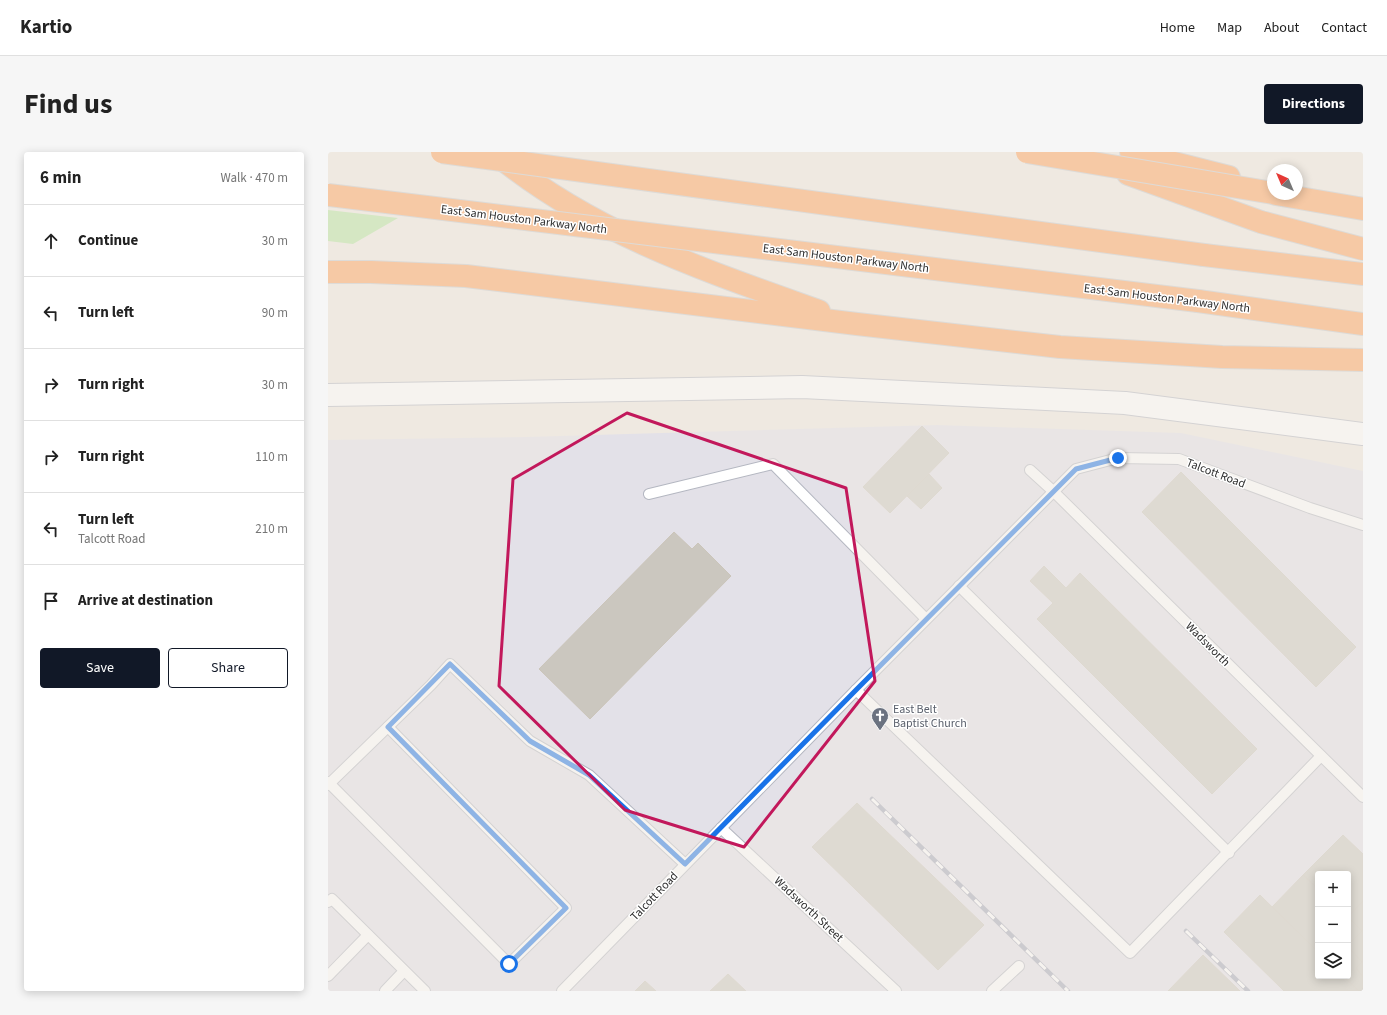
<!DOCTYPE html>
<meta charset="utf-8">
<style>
body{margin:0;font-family:"Source Sans 3",sans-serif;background:#f6f6f6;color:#222}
.controls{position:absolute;right:12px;bottom:12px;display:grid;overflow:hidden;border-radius:4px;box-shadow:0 2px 10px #0003}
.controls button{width:36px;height:36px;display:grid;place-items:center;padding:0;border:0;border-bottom:1px solid #e0e0e0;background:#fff;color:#222;font:20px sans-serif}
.compass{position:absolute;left:939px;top:12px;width:36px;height:36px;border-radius:50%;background:#fff;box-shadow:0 2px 10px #0003;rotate:316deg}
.stop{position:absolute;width:12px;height:12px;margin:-9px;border:3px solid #1a73e8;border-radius:50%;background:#fff}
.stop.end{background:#1a73e8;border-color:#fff;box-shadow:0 1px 4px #0008}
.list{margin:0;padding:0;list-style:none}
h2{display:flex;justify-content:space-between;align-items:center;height:52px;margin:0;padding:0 16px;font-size:17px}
h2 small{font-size:13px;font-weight:400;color:#767676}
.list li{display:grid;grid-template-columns:26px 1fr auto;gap:12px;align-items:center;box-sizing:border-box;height:72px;padding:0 16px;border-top:1px solid #e0e0e0}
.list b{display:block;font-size:15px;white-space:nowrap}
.list p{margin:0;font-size:13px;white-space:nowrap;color:#767676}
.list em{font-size:13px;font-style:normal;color:#767676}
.actions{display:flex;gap:8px;padding:12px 16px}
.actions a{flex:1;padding:9px 0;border:1px solid #111827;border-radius:4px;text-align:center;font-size:14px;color:#111827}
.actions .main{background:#111827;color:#fff}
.icon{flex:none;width:22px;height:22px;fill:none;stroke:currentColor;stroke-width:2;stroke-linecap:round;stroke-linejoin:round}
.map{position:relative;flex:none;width:1035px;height:839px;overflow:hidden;border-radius:4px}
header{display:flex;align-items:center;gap:24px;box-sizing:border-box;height:56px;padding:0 20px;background:#fff;border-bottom:1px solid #e0e0e0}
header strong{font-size:19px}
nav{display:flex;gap:22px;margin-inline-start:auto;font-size:14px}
.intro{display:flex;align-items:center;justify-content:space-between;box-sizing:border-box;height:96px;padding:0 24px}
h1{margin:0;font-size:28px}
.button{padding:10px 18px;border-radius:4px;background:#111827;color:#fff;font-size:14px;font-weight:700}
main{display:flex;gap:24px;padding:0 24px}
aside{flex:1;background:#fff;border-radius:4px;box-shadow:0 2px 10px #0003}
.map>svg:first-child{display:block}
.industrial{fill:#e3e1e8;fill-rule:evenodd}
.green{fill:#b6e59e}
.building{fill:#cbc7bf;stroke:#cbc5ba}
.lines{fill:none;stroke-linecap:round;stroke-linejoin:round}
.lane-casing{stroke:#b4b7c1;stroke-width:12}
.secondary-casing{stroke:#b4b7c1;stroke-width:24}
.highway-casing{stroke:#c9c9c9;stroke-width:24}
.lane{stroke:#fff;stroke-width:10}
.secondary{stroke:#fff;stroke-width:22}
.highway{stroke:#ffa35c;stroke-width:22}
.rail-casing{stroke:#a3a6b8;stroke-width:4.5}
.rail{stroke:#fff;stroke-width:3;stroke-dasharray:9;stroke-linecap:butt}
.highway-bridge-casing{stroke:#c9c9c9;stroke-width:24;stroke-linecap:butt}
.highway-bridge{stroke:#ffa35c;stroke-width:22}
.route{stroke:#1a73e8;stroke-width:5}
.marked{fill:none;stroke:#c2185b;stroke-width:3;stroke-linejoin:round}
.labels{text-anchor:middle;stroke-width:3;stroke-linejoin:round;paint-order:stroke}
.street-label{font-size:12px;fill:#2e2e2e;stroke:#fff}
.worship-label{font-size:12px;fill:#5b616d;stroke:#fff;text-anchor:start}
</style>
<header>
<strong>Kartio</strong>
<nav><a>Home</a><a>Map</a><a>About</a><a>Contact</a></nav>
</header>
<div class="intro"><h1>Find us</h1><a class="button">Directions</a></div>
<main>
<aside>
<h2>6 min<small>Walk · 470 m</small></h2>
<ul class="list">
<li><svg class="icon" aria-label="ahead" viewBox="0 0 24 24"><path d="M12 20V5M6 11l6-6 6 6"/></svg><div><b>Continue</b></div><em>30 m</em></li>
<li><svg class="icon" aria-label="left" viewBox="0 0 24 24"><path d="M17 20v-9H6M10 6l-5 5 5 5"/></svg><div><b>Turn left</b></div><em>90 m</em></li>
<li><svg class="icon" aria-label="right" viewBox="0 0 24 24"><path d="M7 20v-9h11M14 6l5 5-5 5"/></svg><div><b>Turn right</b></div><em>30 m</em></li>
<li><svg class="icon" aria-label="right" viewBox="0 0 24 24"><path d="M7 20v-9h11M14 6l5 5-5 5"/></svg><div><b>Turn right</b></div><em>110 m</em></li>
<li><svg class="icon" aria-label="left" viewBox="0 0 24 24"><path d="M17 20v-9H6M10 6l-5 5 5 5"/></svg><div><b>Turn left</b><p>Talcott Road</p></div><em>210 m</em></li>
<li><svg class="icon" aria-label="arrive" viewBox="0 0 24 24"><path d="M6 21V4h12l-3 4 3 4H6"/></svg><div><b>Arrive at destination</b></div></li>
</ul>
<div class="actions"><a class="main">Save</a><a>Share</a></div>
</aside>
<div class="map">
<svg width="1035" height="839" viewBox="0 0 1035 839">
<rect width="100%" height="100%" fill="#efe9e1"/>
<path class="industrial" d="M609,273L853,281L1035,319V839H0V288L198,285ZM990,722H1020V824H990Z"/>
<polygon class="green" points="0,58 70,66 25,92 0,89"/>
<g class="building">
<polygon points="594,274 621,301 562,361 535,335"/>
<polygon points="853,320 1028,495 988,535 814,360"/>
<polygon points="601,322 614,336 593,357 579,344"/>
<polygon points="346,380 364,397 370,391 403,424 262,567 211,517"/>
<polygon points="716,414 738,436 752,421 929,597 884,642 709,467 725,451 702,429"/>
<polygon points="529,651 656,773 610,818 484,695"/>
<polygon points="1015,683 1035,702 1035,749 1020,765 1020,722 990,722 990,737 975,723"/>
<polygon points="975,723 990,737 990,800 944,755"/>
<polygon points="932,743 990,800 990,824 1015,824 1031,839 956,839 896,780"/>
<polygon points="1035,749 1035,778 1034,779 1020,765"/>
<polygon points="1020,766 1034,779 1020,793"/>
<polygon points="1035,778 1035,825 1028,816 1034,810 1020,795 1020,793"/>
<polygon points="1020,795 1034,810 1028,816 1035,825 1035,839 1031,839 1015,824 1020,824"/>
<polygon points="875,803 912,839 840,839"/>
<polygon points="400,822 418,839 382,839"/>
<polygon points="317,829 328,839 307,839"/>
</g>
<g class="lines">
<defs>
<g id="lane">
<polyline points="702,318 725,339 1035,645"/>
<polyline points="321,342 445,312 598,467"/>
<polyline points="631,434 901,701"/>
<polyline points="528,538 802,801 993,604"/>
<polyline points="0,630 181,812 238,756 60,575"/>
<polyline points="0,633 103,533 122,512 202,589 261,623 357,712"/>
<polyline points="393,676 568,839"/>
<polyline points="0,750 4,747 97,839"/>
<polyline points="0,824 40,783"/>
<polyline points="57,839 76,819"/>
<polyline points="234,839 528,538 748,317 790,306 851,307 982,356 1035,373"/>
<polyline points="664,839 691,814"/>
</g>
<polyline id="secondary" points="0,243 474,235 797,251 1035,282"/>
<g id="highway">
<polyline points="803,0 901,25"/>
<path d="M169,3C266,82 376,118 491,159"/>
<polyline points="800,22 933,70 1035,97"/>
<polyline points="948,42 1035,57"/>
<polyline points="876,103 1035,122"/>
<polyline points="0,120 43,120 138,124 529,172 732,195 894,205 1035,208"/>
<polyline points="870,149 1035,172"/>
</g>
</defs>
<use href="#lane" class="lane-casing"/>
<use href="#secondary" class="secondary-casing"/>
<use href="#highway" class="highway-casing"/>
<use href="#lane" class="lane"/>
<use href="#secondary" class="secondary"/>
<use href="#highway" class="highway"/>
<defs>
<g id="rail">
<polyline points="544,647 740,839"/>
<polyline points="858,779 920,839"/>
</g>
</defs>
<use href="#rail" class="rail-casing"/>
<use href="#rail" class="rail"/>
<defs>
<g id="highway-bridge">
<polyline points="114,0 876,103"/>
<polyline points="699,0 945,41"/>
<polyline points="0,43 870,149"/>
</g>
</defs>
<use href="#highway-bridge" class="highway-bridge-casing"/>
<use href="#highway-bridge" class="highway-bridge"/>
</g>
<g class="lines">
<polyline class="route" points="181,812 238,756 60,575 122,512 202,589 261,623 357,712 528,538 748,317 790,306"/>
</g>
<path d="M0 0H1035V839H0ZM299,261L518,336L547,529L416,695L297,658L171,534L185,327Z" fill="#efe9e1" fill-opacity=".55" fill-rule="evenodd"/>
<path class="marked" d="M299,261L518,336L547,529L416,695L297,658L171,534L185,327Z"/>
<defs>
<symbol id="church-pin" viewBox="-11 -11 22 30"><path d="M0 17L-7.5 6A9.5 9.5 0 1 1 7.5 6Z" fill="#6b7280" stroke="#fff"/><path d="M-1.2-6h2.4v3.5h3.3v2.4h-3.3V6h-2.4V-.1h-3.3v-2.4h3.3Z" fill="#fff"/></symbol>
</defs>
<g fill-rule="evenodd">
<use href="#church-pin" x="542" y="554" width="20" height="27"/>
</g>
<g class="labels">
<g class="street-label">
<text transform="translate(196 67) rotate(7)" y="4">East Sam Houston Parkway North</text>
<text transform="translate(518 106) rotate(7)" y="4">East Sam Houston Parkway North</text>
<text transform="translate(839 146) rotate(7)" y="4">East Sam Houston Parkway North</text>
<text transform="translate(888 321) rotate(21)" y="4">Talcott Road</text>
<text transform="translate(880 492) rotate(45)" y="4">Wadsworth</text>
<text transform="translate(326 744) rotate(-46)" y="4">Talcott Road</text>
<text transform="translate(481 757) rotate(43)" y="4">Wadsworth Street</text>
</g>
<g class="worship-label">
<text x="565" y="561">East Belt<tspan x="565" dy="14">Baptist Church</tspan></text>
</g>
</g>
</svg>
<div class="controls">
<button>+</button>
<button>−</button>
<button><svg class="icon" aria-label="layers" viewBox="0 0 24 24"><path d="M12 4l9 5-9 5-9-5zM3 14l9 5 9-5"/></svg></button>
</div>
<svg class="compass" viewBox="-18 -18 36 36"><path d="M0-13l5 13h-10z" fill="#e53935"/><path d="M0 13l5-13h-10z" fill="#767676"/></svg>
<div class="stop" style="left:181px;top:812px"></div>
<div class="stop end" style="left:790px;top:306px"></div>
</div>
</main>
